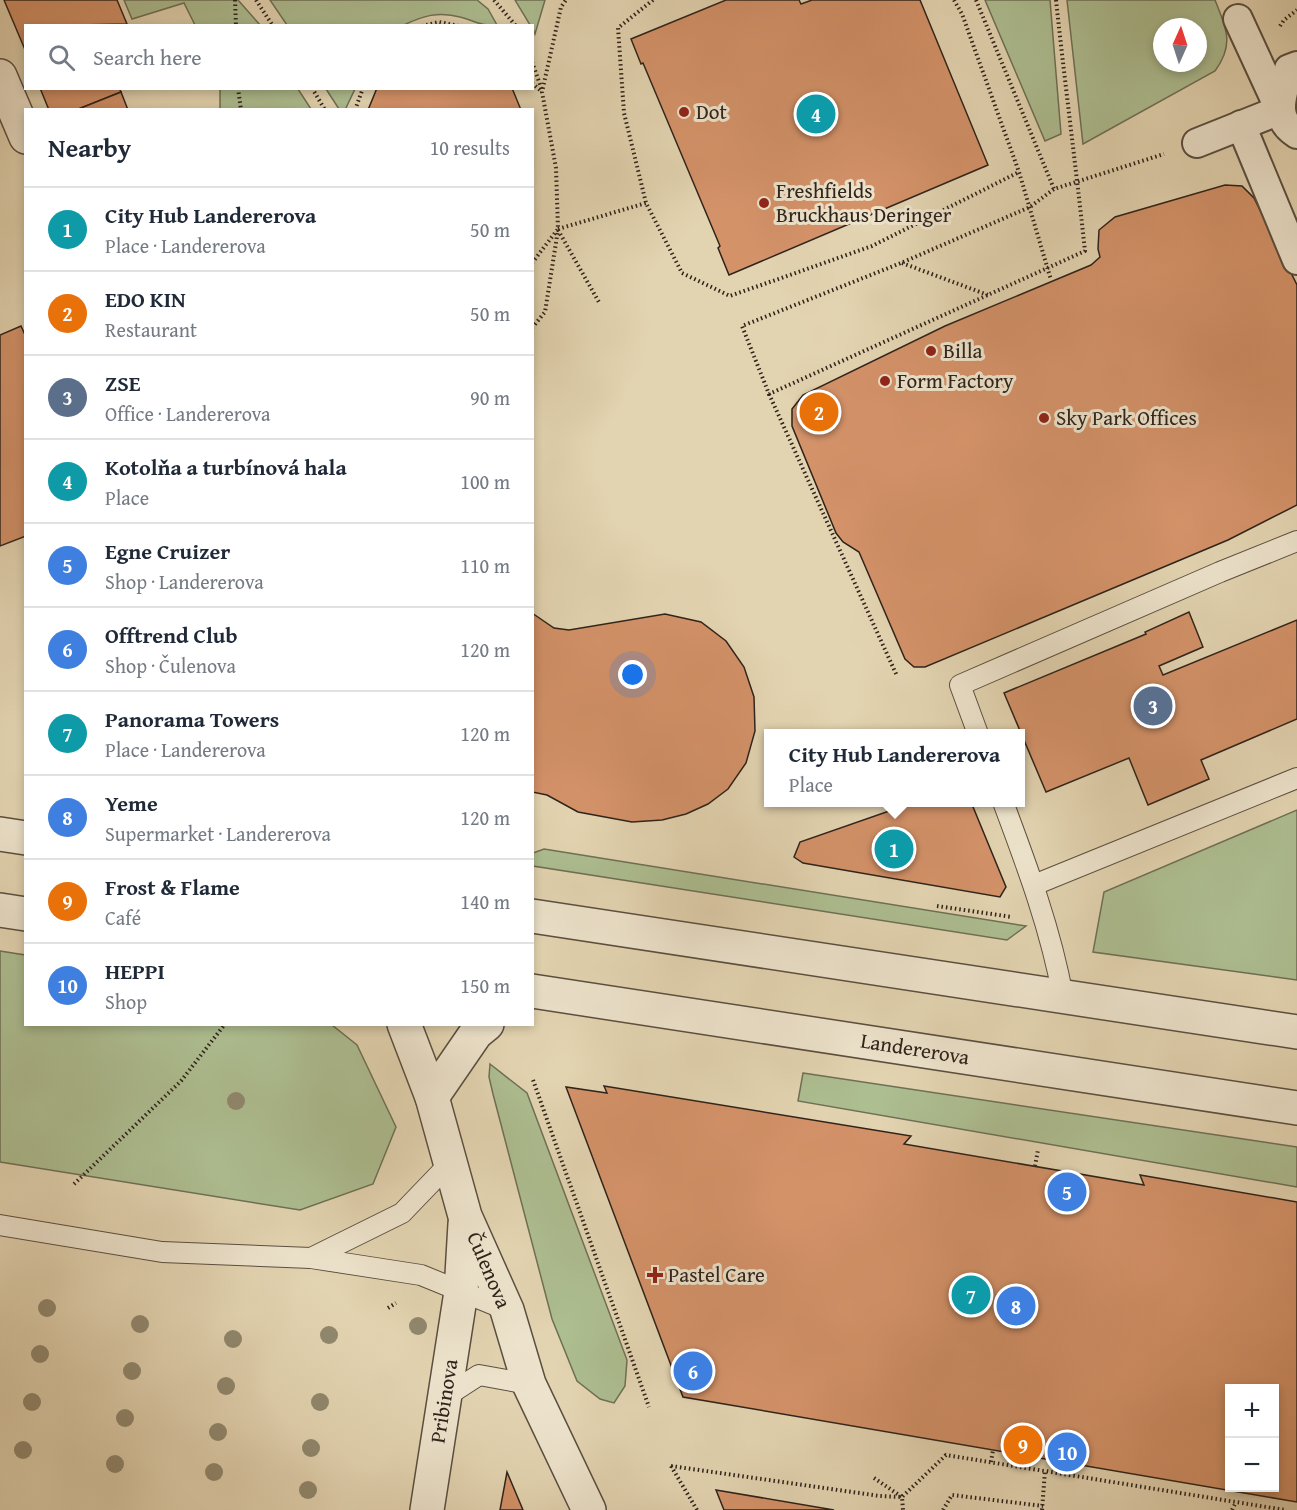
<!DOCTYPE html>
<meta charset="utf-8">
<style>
body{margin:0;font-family:"Gentium Book Plus",serif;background:#f2f2f3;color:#1f2937}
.controls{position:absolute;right:18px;bottom:18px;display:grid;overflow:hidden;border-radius:0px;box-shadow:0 3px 9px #0003}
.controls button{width:54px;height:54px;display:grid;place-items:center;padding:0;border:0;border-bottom:2px solid #e0e1e3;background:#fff;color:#1f2937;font:30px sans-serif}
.compass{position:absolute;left:1153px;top:18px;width:54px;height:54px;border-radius:50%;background:#fff;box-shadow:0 3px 9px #0003;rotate:3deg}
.you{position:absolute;left:633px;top:675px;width:21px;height:21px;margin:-15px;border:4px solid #fff;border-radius:50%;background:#1a73e8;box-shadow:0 0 0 9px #1a73e833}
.badge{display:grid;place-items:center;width:39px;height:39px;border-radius:50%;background:#8f2418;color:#fff;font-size:20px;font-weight:700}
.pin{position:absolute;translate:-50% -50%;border:3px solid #fff;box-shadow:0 2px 6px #0006}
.popup{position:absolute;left:764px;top:729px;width:261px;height:78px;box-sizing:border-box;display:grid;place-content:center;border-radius:0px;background:#fff;filter:drop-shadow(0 2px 4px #0005);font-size:20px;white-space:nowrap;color:#747a83}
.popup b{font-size:22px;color:#1f2937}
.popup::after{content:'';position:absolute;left:50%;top:100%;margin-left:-12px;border:12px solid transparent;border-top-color:#fff}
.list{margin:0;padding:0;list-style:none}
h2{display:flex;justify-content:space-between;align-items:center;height:78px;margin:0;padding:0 24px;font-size:26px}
h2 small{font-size:20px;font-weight:400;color:#747a83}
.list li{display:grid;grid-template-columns:39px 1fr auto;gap:18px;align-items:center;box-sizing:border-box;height:84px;padding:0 24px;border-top:2px solid #e0e1e3}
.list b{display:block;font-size:22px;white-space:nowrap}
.list p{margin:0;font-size:20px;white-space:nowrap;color:#747a83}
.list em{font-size:20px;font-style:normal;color:#747a83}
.icon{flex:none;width:33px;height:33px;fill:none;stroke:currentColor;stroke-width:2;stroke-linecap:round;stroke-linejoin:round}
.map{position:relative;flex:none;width:1297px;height:1510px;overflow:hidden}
.search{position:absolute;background:#fff;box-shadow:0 3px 9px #0003;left:24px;top:24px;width:510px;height:66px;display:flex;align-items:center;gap:15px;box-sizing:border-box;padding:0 21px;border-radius:0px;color:#747a83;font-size:22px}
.panel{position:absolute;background:#fff;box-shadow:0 3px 9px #0003;left:24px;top:108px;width:510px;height:918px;border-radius:0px}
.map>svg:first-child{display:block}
.green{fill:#adbe91;stroke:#6e7056;stroke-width:1.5;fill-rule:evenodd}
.building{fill:#d49269;stroke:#2e231b;stroke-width:1.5;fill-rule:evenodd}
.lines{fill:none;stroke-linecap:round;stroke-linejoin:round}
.service-casing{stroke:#5b4f40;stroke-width:22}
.pedestrian-casing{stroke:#5b4f40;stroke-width:32}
.minor-casing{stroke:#5b4f40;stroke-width:36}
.tertiary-casing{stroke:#5b4f40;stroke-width:36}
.path{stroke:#2e231b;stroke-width:4;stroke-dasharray:1.5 3;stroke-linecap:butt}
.service{stroke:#ede3cc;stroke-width:20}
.pedestrian{stroke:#ede3cc;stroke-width:28}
.minor{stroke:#ede3cc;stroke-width:33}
.tertiary{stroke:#ede3cc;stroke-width:33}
.tree{fill:#91886e}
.poi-dot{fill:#8f2418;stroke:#ede3cc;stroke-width:2}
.labels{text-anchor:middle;stroke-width:6;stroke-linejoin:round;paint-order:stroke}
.poi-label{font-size:21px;fill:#2e231b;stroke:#ede3cc;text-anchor:start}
.street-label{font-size:21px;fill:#2e231b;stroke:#ede3cc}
</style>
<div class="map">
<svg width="1297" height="1510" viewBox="0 0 1297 1510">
<rect width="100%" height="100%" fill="#e3d4b1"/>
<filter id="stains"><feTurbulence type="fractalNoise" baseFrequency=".00333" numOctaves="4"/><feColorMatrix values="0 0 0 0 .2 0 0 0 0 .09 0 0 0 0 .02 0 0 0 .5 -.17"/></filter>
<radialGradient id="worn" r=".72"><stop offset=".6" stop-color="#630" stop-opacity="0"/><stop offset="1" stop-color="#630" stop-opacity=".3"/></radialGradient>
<g class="green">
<polygon points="124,0 238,0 260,25 195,25 184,3 132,19"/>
<path d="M270,0H477L488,9L497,25C480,26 475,21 460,17C439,11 422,16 404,25H287Z"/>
<polygon points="515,0 545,0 535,34 532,26 530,25"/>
<polygon points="985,0 1050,0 1061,134 1045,141"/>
<path d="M1067,0H1215C1226,28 1235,44 1215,71L1083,144ZM1162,27H1198V63H1162Z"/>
<polygon points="220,89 298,89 311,109 220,109"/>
<polygon points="326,89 355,89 345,110 339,109"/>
<polygon points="1297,810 1297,980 1093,952 1104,892"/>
<polygon points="544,849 1026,926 1007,940 533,866 533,853"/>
<polygon points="0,951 25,955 26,1024 332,1025 357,1045 396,1127 373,1184 300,1210 0,1162"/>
<polygon points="490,1064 527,1093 627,1360 625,1386 614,1403 600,1399 577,1381 552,1319 493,1094 489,1077"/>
<polygon points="803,1073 1297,1147 1297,1187 798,1101"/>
</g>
<g class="building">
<polygon points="4,0 117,0 127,24 26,26 26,52"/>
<polygon points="726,0 799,0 801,4 812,0 920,0 988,165 729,275 718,248 720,246 643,63 641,64 631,39"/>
<polygon points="40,88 119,88 121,92 76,110 49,110"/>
<polygon points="377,88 512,88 521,110 368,110"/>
<polygon points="121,92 128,110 76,110"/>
<polygon points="1225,185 1242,186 1254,198 1297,285 1297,505 1228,540 925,667 914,667 905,659 859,552 843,542 836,533 792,426 792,409 803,395 945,326 1091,265 1100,257 1098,249 1099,230 1115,217"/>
<polygon points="21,326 26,337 26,536 0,546 0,335"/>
<polygon points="1189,612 1203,647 1159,666 1163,675 1297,620 1297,719 1201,760 1209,779 1148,805 1129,758 1046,792 1004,693 1146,634 1145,632"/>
<polygon points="532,613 554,628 569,630 665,614 701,622 726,641 744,667 754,697 755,731 746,763 728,789 708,804 686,814 662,820 632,822 578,812 547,795 532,792"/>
<polygon points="915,802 971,802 1006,887 1000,897 803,863 794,857 800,842"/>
<path d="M604,1086L911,1136L904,1144L1144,1185L1140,1175L1297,1202V1502L683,1397L566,1087L607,1093ZM1230,1388H1274V1488H1230Z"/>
<polygon points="507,1472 523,1510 500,1510"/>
<polygon points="716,1490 834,1510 724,1510"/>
</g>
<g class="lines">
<defs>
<g id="service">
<polyline points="978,734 960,685 1220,572 1297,541"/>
<path d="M1003,802C1027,866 1051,930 1063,997"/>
<polyline points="1034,885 1297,778"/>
<polyline points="0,1225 162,1252 311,1258 421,1275 507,1310"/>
<polyline points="311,1258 402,1213 451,1162"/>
<polyline points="445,1397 479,1375 529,1384"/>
</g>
<g id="pedestrian">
<path d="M1297,66L1289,69C1283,94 1271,118 1297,134"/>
<polyline points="1241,125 1297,260"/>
<polyline points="1197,143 1280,110 1238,19"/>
</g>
<g id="minor">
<polyline points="0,76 26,137"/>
<polyline points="404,1024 432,1097 465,1216 507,1310 529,1384 589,1510"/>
<polyline points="427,1510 461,1292 465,1224"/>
</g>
<g id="tertiary">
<polyline points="0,834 26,838"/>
<polyline points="0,910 26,914"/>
<polyline points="532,916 1297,1032"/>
<polyline points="532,991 1297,1108"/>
<polyline points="432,1097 476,1033 487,1024"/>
</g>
</defs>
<use href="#service" class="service-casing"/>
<use href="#pedestrian" class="pedestrian-casing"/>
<use href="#minor" class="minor-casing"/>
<use href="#tertiary" class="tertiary-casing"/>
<g class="path">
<polyline points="235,0 236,26"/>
<polyline points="256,0 273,26"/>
<polyline points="494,0 516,26"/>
<polyline points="653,0 618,28 624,113 646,203 682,273 730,296 872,246 1019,172"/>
<polyline points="954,0 962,14 1019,172 1051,280"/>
<polyline points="976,0 1054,189"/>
<path d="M1056,0C1065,84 1076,168 1085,251L769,394L742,326L901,263L1030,207L1054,189L1164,154"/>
<polyline points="422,26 439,22 459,26"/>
<polyline points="1280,26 1284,20 1297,10"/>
<polyline points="532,62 542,90"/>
<polyline points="532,83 542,92"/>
<polyline points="238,88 241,110"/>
<polyline points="312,88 325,110"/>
<polyline points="355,110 363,88"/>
<polyline points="558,229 646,203"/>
<polyline points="558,230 600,304"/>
<polyline points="532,263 558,229 556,168 542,92 561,7 566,0"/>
<polyline points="902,263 988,295"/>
<polyline points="532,328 545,312 558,230"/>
<polyline points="769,394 897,676"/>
<polyline points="937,906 1012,917"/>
<polyline points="533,1080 649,1407"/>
<polyline points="1035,1166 1038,1150"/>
<polyline points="74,1184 181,1081 225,1024"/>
<polyline points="388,1308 396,1303"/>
<polyline points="991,1462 993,1450"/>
<polyline points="671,1466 880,1496 902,1497 946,1455 1285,1510"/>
<polyline points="671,1466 697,1510"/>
<polyline points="874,1478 902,1497 903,1510"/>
<polyline points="943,1510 952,1495 1043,1506"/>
<polyline points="1042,1510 1045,1471"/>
<polyline points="1232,1510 1236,1502"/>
</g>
<use href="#service" class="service"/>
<use href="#pedestrian" class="pedestrian"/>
<use href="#minor" class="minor"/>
<use href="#tertiary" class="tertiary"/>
</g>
<g class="tree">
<circle cx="236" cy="1101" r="9"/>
<circle cx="47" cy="1308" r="9"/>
<circle cx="140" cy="1324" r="9"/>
<circle cx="418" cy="1326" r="9"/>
<circle cx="329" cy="1335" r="9"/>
<circle cx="233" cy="1339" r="9"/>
<circle cx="40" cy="1354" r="9"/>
<circle cx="132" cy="1371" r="9"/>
<circle cx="226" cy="1386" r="9"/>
<circle cx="32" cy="1402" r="9"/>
<circle cx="320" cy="1402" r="9"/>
<circle cx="125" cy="1418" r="9"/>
<circle cx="218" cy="1432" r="9"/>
<circle cx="311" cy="1448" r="9"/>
<circle cx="23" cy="1450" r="9"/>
<circle cx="115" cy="1464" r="9"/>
<circle cx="214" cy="1472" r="9"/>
<circle cx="308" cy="1490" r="9"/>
</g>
<g class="poi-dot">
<circle cx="684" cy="112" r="6"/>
<circle cx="764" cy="203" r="6"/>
<circle cx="931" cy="351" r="6"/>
<circle cx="885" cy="381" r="6"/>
<circle cx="1044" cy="418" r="6"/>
<path d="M652 1266h6v6h6v6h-6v6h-6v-6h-6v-6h6z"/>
</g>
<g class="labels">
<g class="poi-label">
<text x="696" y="119">Dot</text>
<text x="776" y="198">Freshfields<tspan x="776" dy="24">Bruckhaus Deringer</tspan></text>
<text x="943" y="358">Billa</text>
<text x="897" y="388">Form Factory</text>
<text x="1056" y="425">Sky Park Offices</text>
<text x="668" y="1282">Pastel Care</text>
</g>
<g class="street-label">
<text transform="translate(915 1049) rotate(9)" y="7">Landererova</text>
<text transform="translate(489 1270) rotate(67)" y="7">Čulenova</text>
<text transform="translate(444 1401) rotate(-81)" y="7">Pribinova</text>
</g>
</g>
<rect width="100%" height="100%" filter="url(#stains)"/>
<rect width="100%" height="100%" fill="url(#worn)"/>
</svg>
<div class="controls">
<button>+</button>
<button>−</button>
</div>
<svg class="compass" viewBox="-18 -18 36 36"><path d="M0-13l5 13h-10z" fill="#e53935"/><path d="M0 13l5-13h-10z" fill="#747a83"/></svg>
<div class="you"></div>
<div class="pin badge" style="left:894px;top:849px;background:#0f9aa8">1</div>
<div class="popup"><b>City Hub Landererova</b>Place</div>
<div class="pin badge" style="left:819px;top:412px;background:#e8710a">2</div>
<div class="pin badge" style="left:1153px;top:706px;background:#5c6f8a">3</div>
<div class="pin badge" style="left:816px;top:114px;background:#0f9aa8">4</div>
<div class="pin badge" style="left:1067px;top:1192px;background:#3f7fe0">5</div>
<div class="pin badge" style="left:693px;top:1371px;background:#3f7fe0">6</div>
<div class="pin badge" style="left:971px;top:1295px;background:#0f9aa8">7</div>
<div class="pin badge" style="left:1016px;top:1306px;background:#3f7fe0">8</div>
<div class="pin badge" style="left:1023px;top:1445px;background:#e8710a">9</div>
<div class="pin badge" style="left:1067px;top:1452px;background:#3f7fe0">10</div>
<div class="search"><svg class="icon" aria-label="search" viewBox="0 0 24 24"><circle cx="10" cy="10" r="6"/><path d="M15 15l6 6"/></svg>Search here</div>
<section class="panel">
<h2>Nearby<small>10 results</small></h2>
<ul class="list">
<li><span class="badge" style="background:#0f9aa8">1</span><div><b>City Hub Landererova</b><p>Place · Landererova</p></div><em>50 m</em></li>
<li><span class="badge" style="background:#e8710a">2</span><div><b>EDO KIN</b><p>Restaurant</p></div><em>50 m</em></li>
<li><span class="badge" style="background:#5c6f8a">3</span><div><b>ZSE</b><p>Office · Landererova</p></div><em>90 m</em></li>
<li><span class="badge" style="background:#0f9aa8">4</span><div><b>Kotolňa a turbínová hala</b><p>Place</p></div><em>100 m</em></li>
<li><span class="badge" style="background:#3f7fe0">5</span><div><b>Egne Cruizer</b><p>Shop · Landererova</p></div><em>110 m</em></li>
<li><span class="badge" style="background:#3f7fe0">6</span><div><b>Offtrend Club</b><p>Shop · Čulenova</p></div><em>120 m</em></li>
<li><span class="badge" style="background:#0f9aa8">7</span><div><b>Panorama Towers</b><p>Place · Landererova</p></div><em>120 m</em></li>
<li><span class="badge" style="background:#3f7fe0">8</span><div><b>Yeme</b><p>Supermarket · Landererova</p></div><em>120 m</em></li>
<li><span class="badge" style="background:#e8710a">9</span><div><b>Frost &amp; Flame</b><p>Café</p></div><em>140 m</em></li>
<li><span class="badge" style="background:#3f7fe0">10</span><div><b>HEPPI</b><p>Shop</p></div><em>150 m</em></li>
</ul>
</section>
</div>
